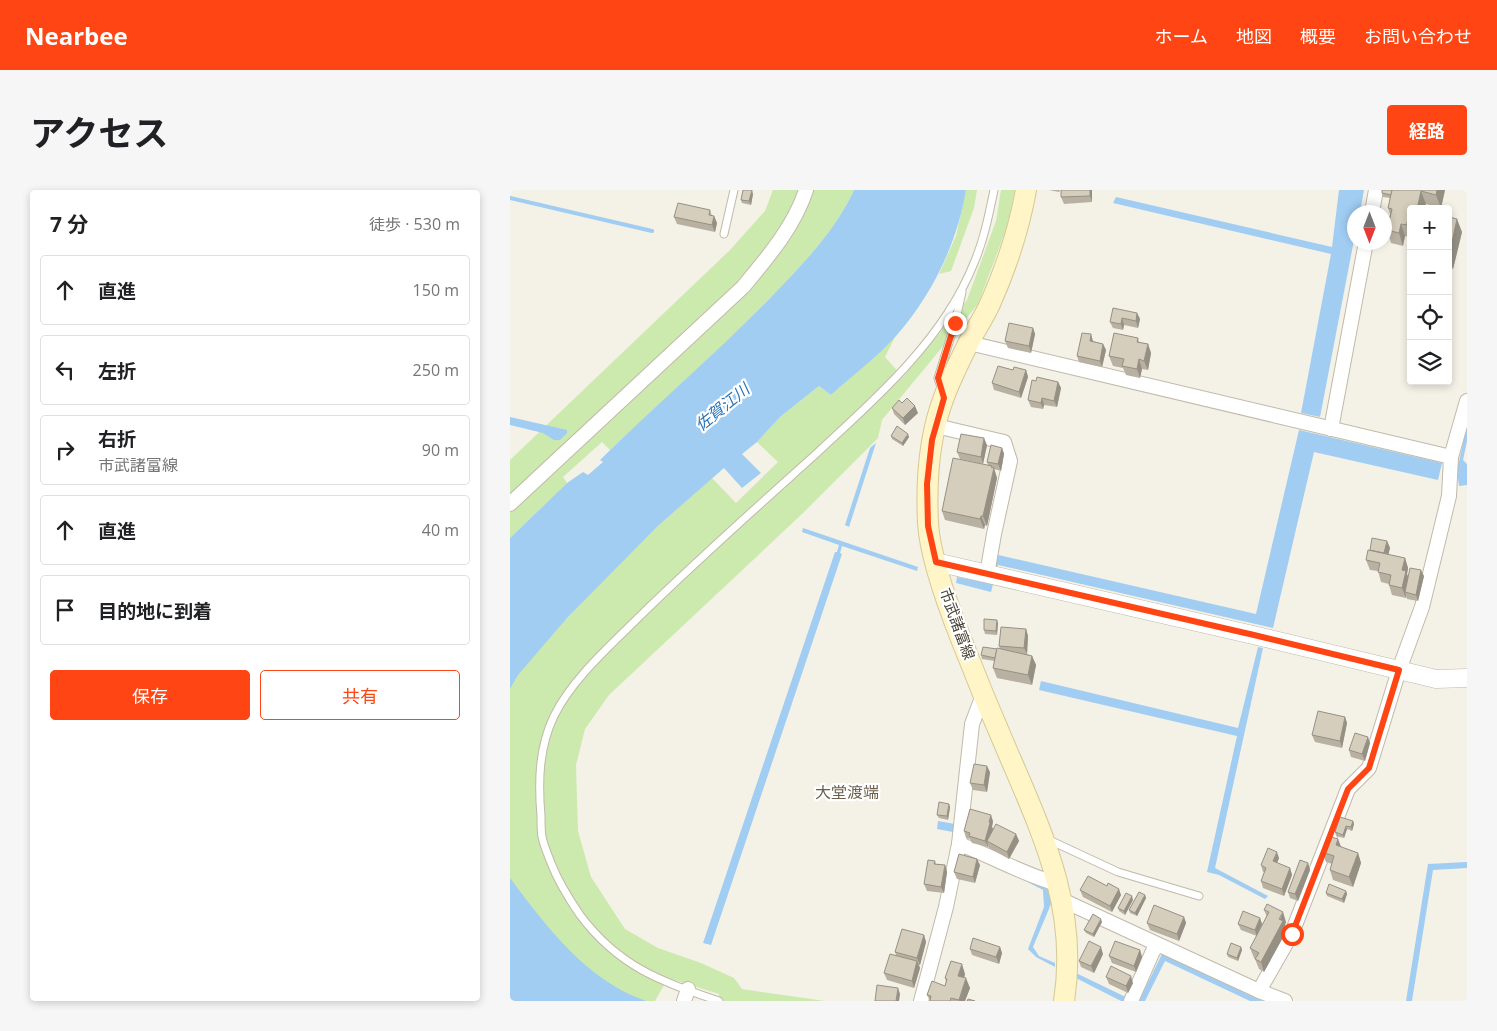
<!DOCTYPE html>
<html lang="ja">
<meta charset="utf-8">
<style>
body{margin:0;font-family:"Open Sans","Noto Sans JP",sans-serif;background:#f6f6f6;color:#202124}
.controls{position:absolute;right:15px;top:15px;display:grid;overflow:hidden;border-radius:5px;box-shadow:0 2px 8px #0003}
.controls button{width:45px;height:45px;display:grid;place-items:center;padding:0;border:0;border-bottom:1px solid #e0e0e0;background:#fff;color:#202124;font:25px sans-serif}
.compass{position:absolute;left:837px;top:15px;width:45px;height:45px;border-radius:50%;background:#fff;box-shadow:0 2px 8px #0003;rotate:180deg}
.stop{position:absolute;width:15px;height:15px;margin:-11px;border:4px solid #ff4513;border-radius:50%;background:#fff}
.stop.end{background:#ff4513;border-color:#fff;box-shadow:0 1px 5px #0008}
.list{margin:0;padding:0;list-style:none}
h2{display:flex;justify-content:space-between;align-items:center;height:65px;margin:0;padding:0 20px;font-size:21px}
h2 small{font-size:16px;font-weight:400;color:#757577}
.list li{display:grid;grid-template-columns:32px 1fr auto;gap:15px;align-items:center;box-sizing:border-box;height:70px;margin:0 10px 10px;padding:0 10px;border:1px solid #e0e0e0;border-radius:5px}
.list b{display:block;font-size:19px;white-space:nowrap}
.list p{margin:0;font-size:16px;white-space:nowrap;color:#757577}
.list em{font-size:16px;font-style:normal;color:#757577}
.actions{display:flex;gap:10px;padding:15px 20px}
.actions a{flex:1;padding:11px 0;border:1px solid #ff4513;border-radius:5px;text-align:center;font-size:18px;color:#ff4513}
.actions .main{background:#ff4513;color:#fff}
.icon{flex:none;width:28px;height:28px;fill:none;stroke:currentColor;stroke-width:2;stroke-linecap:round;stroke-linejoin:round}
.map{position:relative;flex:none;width:957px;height:811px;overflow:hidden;border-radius:5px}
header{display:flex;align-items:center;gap:30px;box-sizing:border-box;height:70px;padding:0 25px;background:#ff4513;color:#fff}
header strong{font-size:24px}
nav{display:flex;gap:28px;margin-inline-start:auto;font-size:18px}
.intro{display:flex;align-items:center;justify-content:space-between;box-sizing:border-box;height:120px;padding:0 30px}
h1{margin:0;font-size:35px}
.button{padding:12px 22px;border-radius:5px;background:#ff4513;color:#fff;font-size:18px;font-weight:700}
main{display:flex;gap:30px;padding:0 30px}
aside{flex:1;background:#fff;border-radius:5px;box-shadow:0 2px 8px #0003}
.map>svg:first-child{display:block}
.green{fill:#cceaae}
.water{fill:#a1cdf3}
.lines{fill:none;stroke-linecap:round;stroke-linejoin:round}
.stream{stroke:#a1cdf3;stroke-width:4}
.service-casing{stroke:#c0baa9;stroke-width:9}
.minor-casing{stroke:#c0baa9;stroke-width:16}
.tertiary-casing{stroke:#c0baa9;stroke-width:19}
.secondary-casing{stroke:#d6c895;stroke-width:22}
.service{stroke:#fff;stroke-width:7}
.minor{stroke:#fff;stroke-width:14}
.tertiary{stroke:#fff;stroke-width:18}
.secondary{stroke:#fff5c6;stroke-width:20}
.wall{fill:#b8b1a2}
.shaded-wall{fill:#969084}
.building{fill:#d6cebc;stroke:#969084}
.route{stroke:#ff4513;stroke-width:6}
.labels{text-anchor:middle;stroke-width:4.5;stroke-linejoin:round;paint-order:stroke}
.street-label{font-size:15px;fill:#484236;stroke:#fff}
.water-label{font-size:16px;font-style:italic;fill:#2a74b8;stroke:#fff}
.neighbourhood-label{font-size:16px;fill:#6b604c;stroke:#fff}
</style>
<header>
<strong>Nearbee</strong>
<nav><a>ホーム</a><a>地図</a><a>概要</a><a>お問い合わせ</a></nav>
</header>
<div class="intro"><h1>アクセス</h1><a class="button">経路</a></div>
<main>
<aside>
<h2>7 分<small>徒歩 · 530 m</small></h2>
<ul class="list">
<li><svg class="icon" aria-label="ahead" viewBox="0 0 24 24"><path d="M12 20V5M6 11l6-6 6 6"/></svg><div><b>直進</b></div><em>150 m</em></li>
<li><svg class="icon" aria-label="left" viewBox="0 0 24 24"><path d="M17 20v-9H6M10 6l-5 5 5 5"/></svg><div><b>左折</b></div><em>250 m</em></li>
<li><svg class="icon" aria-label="right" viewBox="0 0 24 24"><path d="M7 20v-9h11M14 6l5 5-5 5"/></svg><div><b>右折</b><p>市武諸富線</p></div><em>90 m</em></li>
<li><svg class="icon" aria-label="ahead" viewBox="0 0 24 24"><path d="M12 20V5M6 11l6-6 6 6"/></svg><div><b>直進</b></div><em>40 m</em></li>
<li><svg class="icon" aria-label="arrive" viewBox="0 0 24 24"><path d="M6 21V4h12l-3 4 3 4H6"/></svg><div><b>目的地に到着</b></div></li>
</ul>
<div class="actions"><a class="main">保存</a><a>共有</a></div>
</aside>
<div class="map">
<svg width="957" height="811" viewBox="0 0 957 811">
<rect width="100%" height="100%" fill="#f4f1e7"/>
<g class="green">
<path d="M263,0H344C326,41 291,76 260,108C209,161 154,210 100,260L92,252L53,287L57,293L0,348V270L220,60L255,21Z"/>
<polygon points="456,0 467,0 464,18 441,81 429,84 446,46"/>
<polygon points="491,0 505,0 497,37 468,114 372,230 368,248 292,324 99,505 75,539 66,575 68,641 81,687 115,739 148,758 191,773 224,788 232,799 315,811 209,811 209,804 158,788 145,811 95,811 0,719 0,493 17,468 149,335 202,288 226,313 268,272 247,252 270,227 309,196 321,205 385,147 375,167 393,187 457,110 486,31"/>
</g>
<g class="water">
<path d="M344,0H456C447,54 422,105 386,146C367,167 342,186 321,205L309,196L270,227L247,252L232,264L251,283L232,298L214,278L149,335L57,428L8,485L0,499V348L57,293L73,282L78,285L93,272L90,270C147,214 208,162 263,105C293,74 326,40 344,0Z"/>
<polygon points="829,0 854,0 850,22 844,22 844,50 810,227 791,223 821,64 603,13 606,7 822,57"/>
<polygon points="0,227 57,240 57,243 50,250 44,250 33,243 0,235"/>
<polygon points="957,236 957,251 953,270 957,274 957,295 949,296 947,280"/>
<polygon points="789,240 932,273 928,290 804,262 763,438 488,375 481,402 446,393 447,387 478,393 484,364 746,424"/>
<polygon points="366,253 339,337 335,335 360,258"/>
<polygon points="293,338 408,377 407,381 332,356 330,363 332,364 201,755 193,753 325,362 327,362 329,355 292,342"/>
<polygon points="748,457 753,458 705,678 758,706 755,709 709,685 697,682 727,546 529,500 531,491 728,538"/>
<polygon points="428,631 445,634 443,642 427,639"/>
<polygon points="957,672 957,678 923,680 902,811 896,811 918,674"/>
<polygon points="504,682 539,700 541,714 523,757 529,766 545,773 545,777 526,767 518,759 534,717 533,700 502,684"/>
<path d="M0,688C36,736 77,791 136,811H0Z"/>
<polygon points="652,764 752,811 753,811 740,811 655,771 635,811 629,811"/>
<polygon points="566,783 624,811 611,811 566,788"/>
</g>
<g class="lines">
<polyline class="stream" points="0,8 142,41"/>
<defs>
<g id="service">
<polyline points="214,44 224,0"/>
<polyline points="432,200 428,188 445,133 452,102"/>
<polyline points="537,649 608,682 689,706"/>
<path d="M209,811C150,791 109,777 70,725C59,709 48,691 41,673C38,665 34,656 32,647C31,641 31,633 31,626C28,591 29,557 44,526C62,489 100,456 128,428C186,371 247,317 307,263C339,233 371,205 400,172C425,144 450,108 464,73C474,50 479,24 484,0"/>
</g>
<g id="minor">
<polyline points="862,22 866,0"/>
<polyline points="459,153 941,267"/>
<polyline points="426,236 494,252 500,271 484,344 477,384"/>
<polyline points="821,239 856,52"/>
<path d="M0,314L233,97C257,68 284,37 296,0"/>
<path d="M449,654C482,666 514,685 548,694"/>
<polyline points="552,710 749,801 775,811"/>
<polyline points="749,801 782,743 838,599 859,578 889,480 912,417 939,306 941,267 957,211"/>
<polyline points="174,811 178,799"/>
<polyline points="411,811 436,717 449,654 462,534 473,505"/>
<polyline points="621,811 643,761 648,755"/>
</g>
<polyline id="tertiary" points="426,372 743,445 926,489 957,488"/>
<path id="secondary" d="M516,0C509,39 496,78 480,114C474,127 466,139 459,152C450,170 441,188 434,207C419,246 416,292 418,333C420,368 438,416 451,449C467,490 484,531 502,572C536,651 568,723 554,811"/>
</defs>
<use href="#service" class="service-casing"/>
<use href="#minor" class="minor-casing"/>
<use href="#tertiary" class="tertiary-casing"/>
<use href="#secondary" class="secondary-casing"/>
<use href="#service" class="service"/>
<use href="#minor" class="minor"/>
<use href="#tertiary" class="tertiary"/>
<use href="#secondary" class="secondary"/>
</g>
<g class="wall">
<polygon points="539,0 550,0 549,2"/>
<polygon points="551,0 582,0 582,12 554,14 551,7"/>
<polygon points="935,0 931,18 916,14 901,19 901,48 895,46 893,56 881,53 877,40 880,24 878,18 880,8 873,7 872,3"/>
<polygon points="243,4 241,15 232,13 231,10"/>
<polygon points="200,20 202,26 204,26 207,33 205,42 167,34 164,27"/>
<polygon points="938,23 952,42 943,79 938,77"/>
<polygon points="627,123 630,129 628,138 614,135 613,140 603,138 600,132"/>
<polygon points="523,138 525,144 521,163 498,158 495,151"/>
<polygon points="628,148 629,152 638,154 641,163 638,180 632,179 630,188 616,185 613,178 603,176 599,166"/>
<polygon points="583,151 593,154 596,160 592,177 569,172 567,166"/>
<polygon points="503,180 516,180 518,187 511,208 484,200 482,193"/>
<polygon points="526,191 548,192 551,198 547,217 534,215 533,219 521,217 518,210"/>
<polygon points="382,218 408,223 395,235 384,224"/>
<polygon points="381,246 399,247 393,256 382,249"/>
<polygon points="477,255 473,274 450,269 447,262"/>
<polygon points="492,258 494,264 491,281 484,279 487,288 477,336 475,335 474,339 435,330 432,321 478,275 477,272"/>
<polygon points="877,351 880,358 878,365 895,368 898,378 897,384 898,388 914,386 908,411 897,409 896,406 896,408 882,405 879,395 879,394 871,392 868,381 860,380 856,370 860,361 860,360"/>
<polygon points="488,433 487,445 475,444 474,440"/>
<polygon points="516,439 518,446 517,464 522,466 526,475 522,495 487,488 483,478 485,471 472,469 471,465 490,459 489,456"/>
<polygon points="835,527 837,533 832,558 805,552 802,545"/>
<polygon points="860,553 855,571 841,567 839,560"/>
<polygon points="480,582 477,602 463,600 460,593"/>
<polygon points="440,617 438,630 429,628 427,625"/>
<polygon points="483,631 482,637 483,639 506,644 509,651 499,669 479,658 478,656 478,657 462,653 460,649 456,648 454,641"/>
<polygon points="843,631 844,634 842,641 837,639 834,648 826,646 825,642"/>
<polygon points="831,657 848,663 851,673 843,697 823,690 820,680 822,674 816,672 812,662"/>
<polygon points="769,668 767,673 780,678 782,685 774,706 753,698 751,691 754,682 753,682 751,675"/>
<polygon points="425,671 426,674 435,675 437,682 434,703 417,701 414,694"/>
<polygon points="798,673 800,680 788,711 780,708 778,702"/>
<polygon points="470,675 465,693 447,689 444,682"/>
<polygon points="597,696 611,705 602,722 573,707 570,700"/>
<polygon points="836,701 837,704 834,713 817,706 816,703"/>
<polygon points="635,705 636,708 627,726 620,723 619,720"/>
<polygon points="623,710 615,725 609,721 608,718"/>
<polygon points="754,720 776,732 775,735 777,740 754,782 749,779 745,769 744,768 740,758 747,746 731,740 728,734 750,728 752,734 750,740 757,727"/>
<polygon points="674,727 676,733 669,751 640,740 637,733"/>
<polygon points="592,732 584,747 576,743 574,740"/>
<polygon points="414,745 416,752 410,775 409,775 410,778 404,798 377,790 374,783 386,765 385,762"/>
<polygon points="490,757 492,763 489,774 462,765 460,759"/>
<polygon points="731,757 732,760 728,771 718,767 717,764"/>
<polygon points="630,760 632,767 626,782 602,773 599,766"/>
<polygon points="593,764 584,783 571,777 569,771"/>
<polygon points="455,784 454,788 460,798 455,811 420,811 417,805 435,796 436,792 435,788"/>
<polygon points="596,787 623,793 618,803 599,794"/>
</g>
<g class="shaded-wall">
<polygon points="242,0 243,4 241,15 239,11"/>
<polygon points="580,0 582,0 582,12 580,6"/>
<polygon points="927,0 935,0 931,18 926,5"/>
<polygon points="911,1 916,14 914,19 907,19"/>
<polygon points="204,26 207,33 205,42 202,35"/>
<polygon points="947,29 952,42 943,79 939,66"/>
<polygon points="897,32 901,41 901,46 897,35"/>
<polygon points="891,34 895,46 893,56 889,43"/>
<polygon points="627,123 630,129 628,138 626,131"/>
<polygon points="612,128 614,135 613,140 611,134"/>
<polygon points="523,138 525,144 521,163 519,156"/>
<polygon points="581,144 583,151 580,151"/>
<polygon points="593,154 596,160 592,177 590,171"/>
<polygon points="638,154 641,163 638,180 634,171"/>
<polygon points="629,169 632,179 630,188 627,179"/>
<polygon points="516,180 518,187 511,208 509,202"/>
<polygon points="548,192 551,198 547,217 544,211"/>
<polygon points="532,208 534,215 533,219 531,213"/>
<polygon points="405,216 408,223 395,235 393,228"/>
<polygon points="398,244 399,247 393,256 392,253"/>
<polygon points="474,248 477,255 473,274 471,267"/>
<polygon points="492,258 494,264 491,281 488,274"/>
<polygon points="482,276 483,280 484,278 487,288 477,336 473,326"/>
<polygon points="471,326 475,335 474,339 470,329"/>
<polygon points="877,351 880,358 877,370 874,363"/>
<polygon points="895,368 898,378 897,384 900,391 895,402 896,406 896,408 892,398 892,380"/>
<polygon points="911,380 914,386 908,411 906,405"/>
<polygon points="487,430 488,433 487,445 486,441"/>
<polygon points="516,439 518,446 517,464 514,458"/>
<polygon points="522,466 526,475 522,495 518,485"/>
<polygon points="835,527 837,533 832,558 830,551"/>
<polygon points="858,547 860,553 855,571 852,564"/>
<polygon points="477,576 480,582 477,602 474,595"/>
<polygon points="439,614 440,617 438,630 437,626"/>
<polygon points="481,625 483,631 482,637 483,639 477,651 478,656 478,657 475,651"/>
<polygon points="843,631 844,634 842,641 841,637"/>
<polygon points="836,636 837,639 834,648 833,645"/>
<polygon points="506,644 509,651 499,669 497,662"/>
<polygon points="828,649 832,659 826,655"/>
<polygon points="767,662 769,668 765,678 763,671"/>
<polygon points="848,663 851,673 843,697 839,687"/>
<polygon points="467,669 470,675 465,693 463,687"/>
<polygon points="798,673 800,680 788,711 785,704"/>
<polygon points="435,675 437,682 434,703 431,697"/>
<polygon points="780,678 782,685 774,706 772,699"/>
<polygon points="609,699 611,705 602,722 600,716"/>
<polygon points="836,701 837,704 834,713 832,709"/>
<polygon points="635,705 636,708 627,726 625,723"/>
<polygon points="622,706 623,710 615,725 614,721"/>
<polygon points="773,722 776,732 775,735 777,740 754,782 751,772"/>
<polygon points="674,727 676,733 669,751 667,744"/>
<polygon points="750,728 752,734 747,747 745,740"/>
<polygon points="591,729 592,732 584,747 583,744"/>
<polygon points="414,745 416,752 410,775 407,768"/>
<polygon points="490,757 492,763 489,774 486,767"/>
<polygon points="591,757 593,764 584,783 581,776"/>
<polygon points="731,757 732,760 728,771 727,768"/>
<polygon points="630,760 632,767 626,782 624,776"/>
<polygon points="407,771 410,778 404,798 402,791"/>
<polygon points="452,774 455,784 452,796 448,786"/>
<polygon points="621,786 623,793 618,803 616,796"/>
<polygon points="456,788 460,798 455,811 449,811"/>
<polygon points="388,798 390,804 389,811 386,811"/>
</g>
<g class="building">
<polygon points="233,0 242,0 239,11 231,10"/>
<polygon points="551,0 580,0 580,6 551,7"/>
<polygon points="872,0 882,0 881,5 872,3"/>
<polygon points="882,0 927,0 926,5 911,1 907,19 901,19 901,32 897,32 897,35 891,34 889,43 877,40 882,19 878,18"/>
<polygon points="168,13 200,20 199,25 204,26 202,35 164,27"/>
<polygon points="938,23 939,23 939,27 947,29 939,66"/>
<polygon points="603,118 627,123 626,131 612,128 611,134 600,132"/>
<polygon points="499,133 523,138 519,156 495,151"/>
<polygon points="572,143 581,144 580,151 593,154 590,171 567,166"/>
<polygon points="604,143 628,148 627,152 638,154 634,171 629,169 627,179 612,176 614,169 599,166"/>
<polygon points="488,176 503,180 504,177 516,180 509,202 482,193"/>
<polygon points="527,187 548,192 544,211 532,208 531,213 518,210 522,190 526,191"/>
<polygon points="397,208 405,216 393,228 382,218 389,210 392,213"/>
<polygon points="387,236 398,244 392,253 381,246"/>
<polygon points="451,244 474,248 471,267 447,262"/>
<polygon points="481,255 492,258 488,274 477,272"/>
<polygon points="443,268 482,276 481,277 484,278 473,326 471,326 470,329 432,321"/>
<polygon points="862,348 877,351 874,363 860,360"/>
<polygon points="858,360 895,368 892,380 896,381 892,398 879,395 881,385 868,382 870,373 856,370"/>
<polygon points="900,378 911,380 906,405 895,402"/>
<polygon points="474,429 487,430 486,441 474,440"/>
<polygon points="491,437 516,439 514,458 489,456"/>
<polygon points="473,457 487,459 485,468 471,465"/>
<polygon points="487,458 522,466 518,485 483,478"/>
<polygon points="808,521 835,527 830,551 802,545"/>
<polygon points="845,543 858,547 852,564 839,560"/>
<polygon points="464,574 477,576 474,595 460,593"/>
<polygon points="429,612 439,614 437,626 427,625"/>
<polygon points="460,619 481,625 479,632 480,633 475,651 459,646 460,643 454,641"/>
<polygon points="830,627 843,631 841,637 836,636 833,645 825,642"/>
<polygon points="486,634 506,644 497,662 477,651"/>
<polygon points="818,646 828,649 826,655 848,663 839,687 820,680 824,666 812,662"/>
<polygon points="758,658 767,662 763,671 780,678 772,699 751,691 756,678 751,675"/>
<polygon points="449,664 467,669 463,687 444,682"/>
<polygon points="418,670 425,671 424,674 435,675 431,697 414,694"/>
<polygon points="790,670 798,673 785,704 778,702"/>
<polygon points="578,686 597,696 598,693 609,699 600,716 570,700"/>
<polygon points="819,694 836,701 832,709 816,703"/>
<polygon points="629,702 635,705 625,723 619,720"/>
<polygon points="616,703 622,706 614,721 608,718"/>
<polygon points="757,714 773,722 769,729 773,731 751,772 745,769 749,763 740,758 759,722 754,720"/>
<polygon points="644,715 674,727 667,744 637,733"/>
<polygon points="733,721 750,728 745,740 728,734"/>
<polygon points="583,724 591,729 583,744 574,740"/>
<polygon points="392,739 414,745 407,768 385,762"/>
<polygon points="463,748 490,757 486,767 460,759"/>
<polygon points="579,751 591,757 581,776 569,771"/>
<polygon points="605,751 630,760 624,776 599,766"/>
<polygon points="721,753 731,757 727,768 717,764"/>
<polygon points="380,764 407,771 402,791 374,783"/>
<polygon points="441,771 452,774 448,786 456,788 449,810 441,808 440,811 420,811 421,806 417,805 422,791 435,796 437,789 435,788"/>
<polygon points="601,776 621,786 616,796 596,787"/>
<polygon points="367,795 388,798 386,811 365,811"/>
<polygon points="458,809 465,811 457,811"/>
</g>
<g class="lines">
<polyline class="route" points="445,133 428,188 434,208 422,250 417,294 418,336 426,372 744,445 889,480 859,578 838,599 782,744"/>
</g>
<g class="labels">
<g class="street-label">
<text transform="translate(447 434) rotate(70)" y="5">市武諸富線</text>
</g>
<g class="water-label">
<text transform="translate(212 217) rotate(-39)" y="6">佐賀江川</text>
</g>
<g class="neighbourhood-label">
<text x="337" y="608">大堂渡端</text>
</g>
</g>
</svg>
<div class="controls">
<button>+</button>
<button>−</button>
<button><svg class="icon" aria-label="locate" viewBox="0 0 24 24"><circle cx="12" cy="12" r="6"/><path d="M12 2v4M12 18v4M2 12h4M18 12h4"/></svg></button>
<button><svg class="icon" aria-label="layers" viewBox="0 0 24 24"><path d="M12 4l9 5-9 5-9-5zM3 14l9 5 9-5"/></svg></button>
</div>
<svg class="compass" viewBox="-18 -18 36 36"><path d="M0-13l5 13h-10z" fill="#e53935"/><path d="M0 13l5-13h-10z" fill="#757577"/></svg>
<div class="stop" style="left:782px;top:744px"></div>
<div class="stop end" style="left:445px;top:133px"></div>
</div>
</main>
